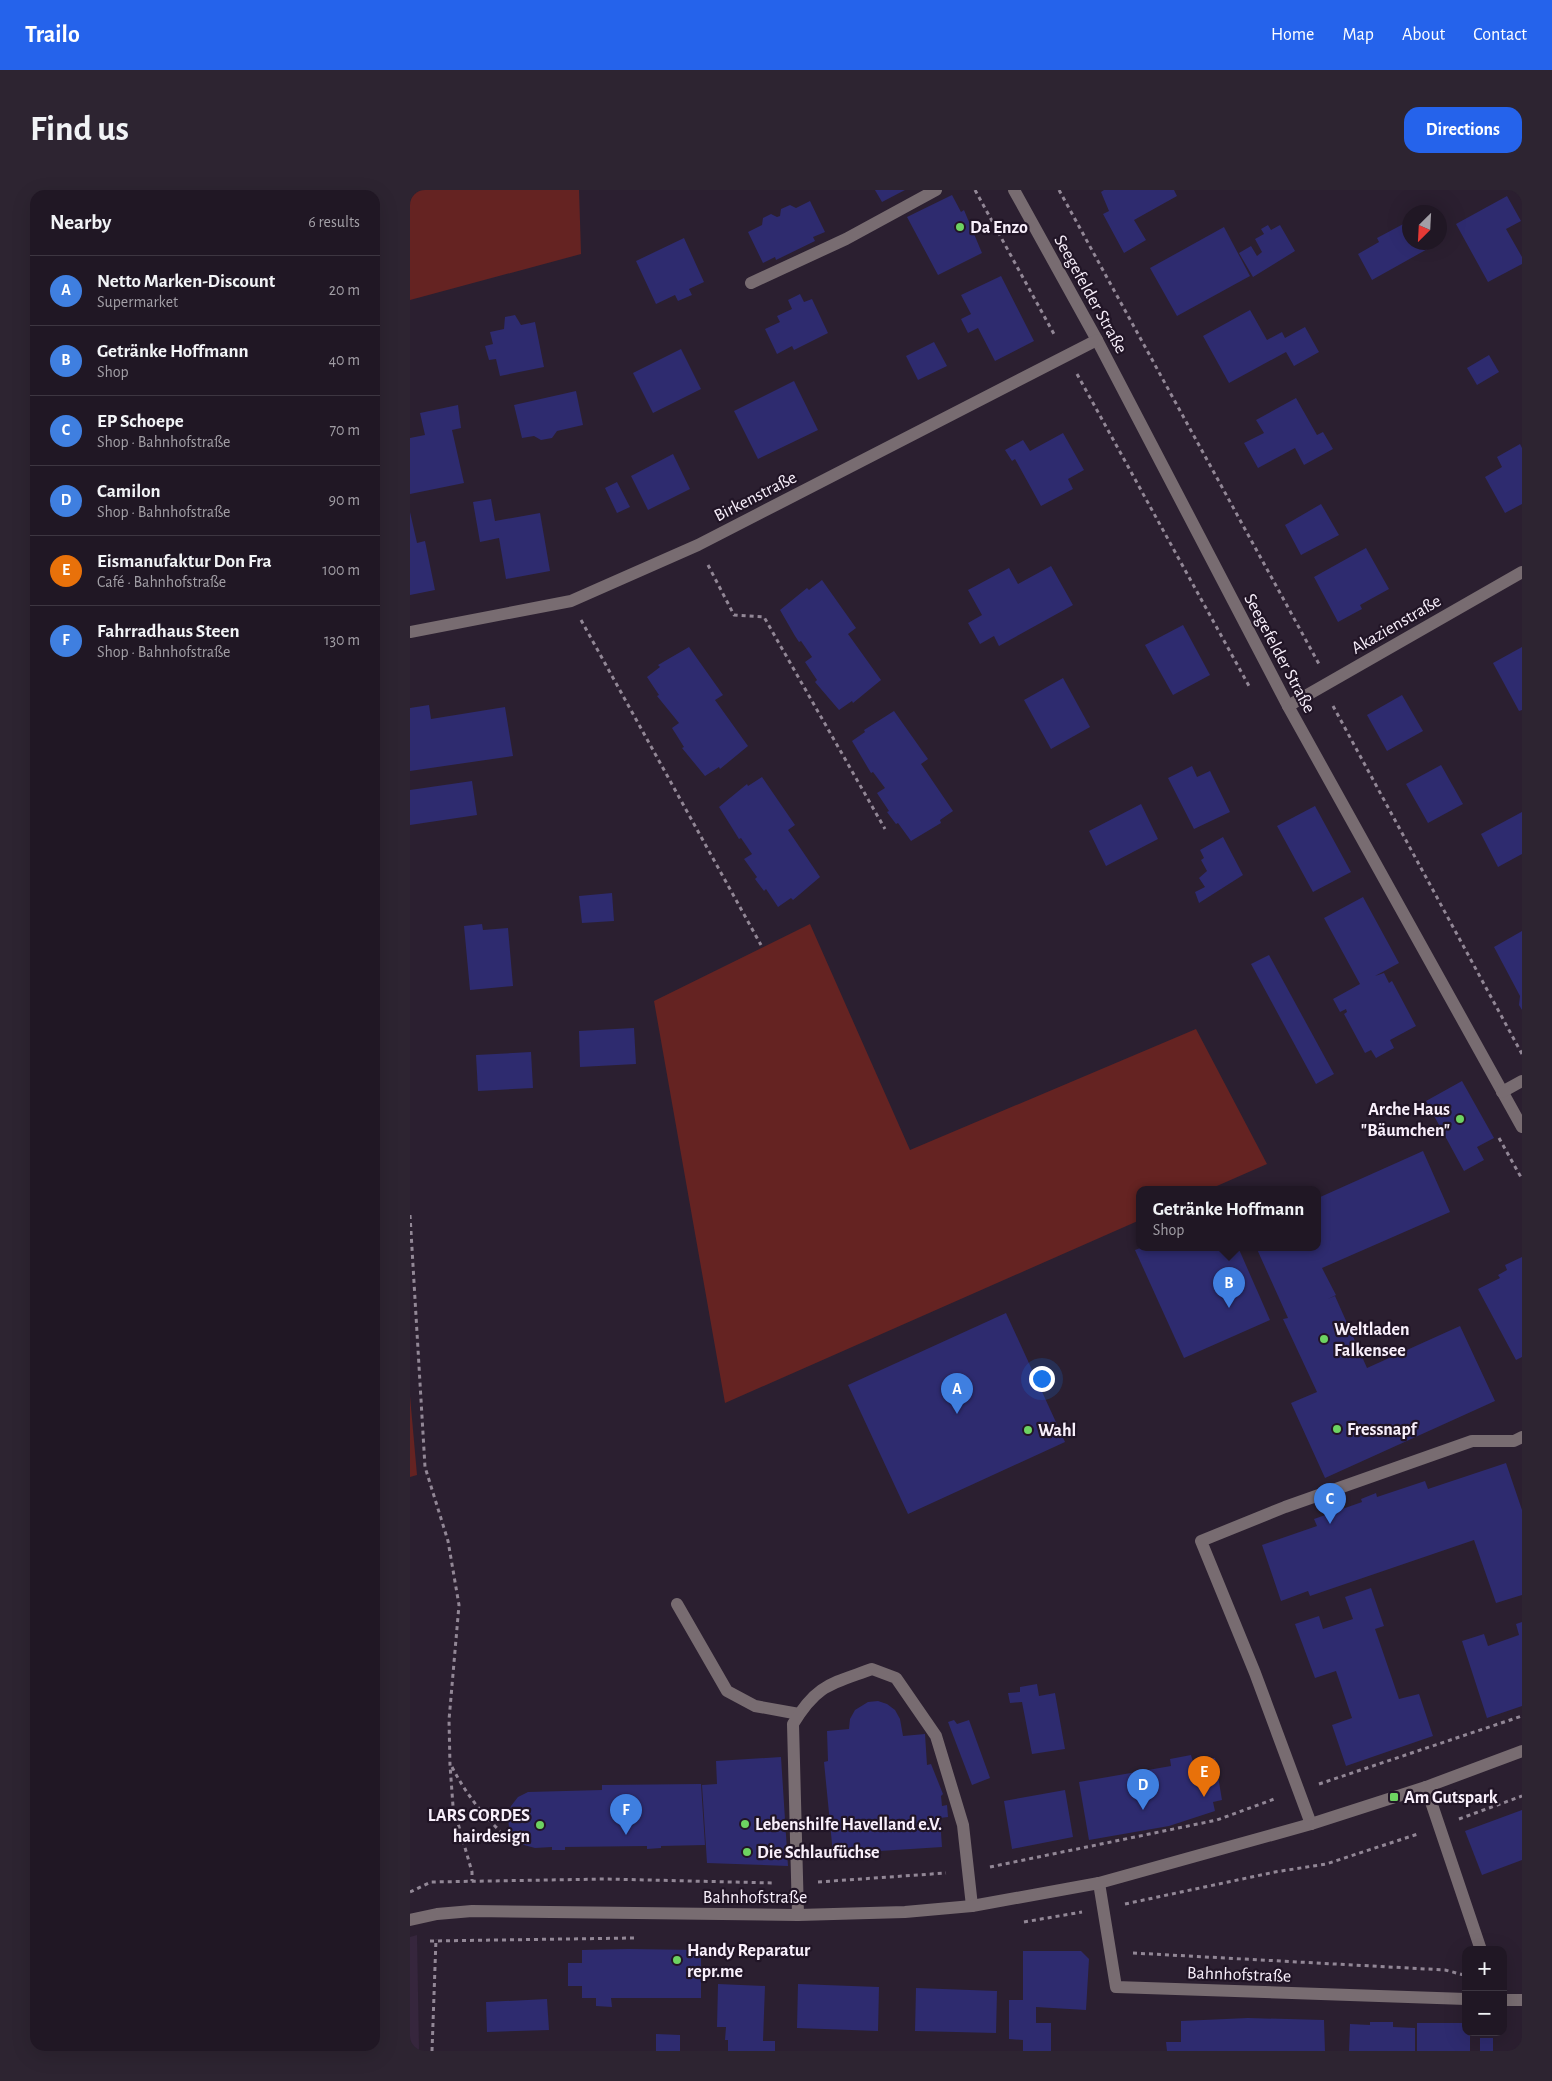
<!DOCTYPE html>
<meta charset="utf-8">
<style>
body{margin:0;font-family:"Alegreya Sans",sans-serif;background:#2d2431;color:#f1f3f6}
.controls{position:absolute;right:15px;bottom:15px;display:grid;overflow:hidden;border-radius:10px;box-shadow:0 5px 20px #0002}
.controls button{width:45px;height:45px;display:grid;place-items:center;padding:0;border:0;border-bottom:1px solid #3d3641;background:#201724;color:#f1f3f6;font:25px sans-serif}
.compass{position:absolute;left:992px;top:15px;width:45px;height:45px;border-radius:50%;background:#201724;box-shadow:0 5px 20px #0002;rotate:204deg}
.you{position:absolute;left:631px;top:1188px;width:18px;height:18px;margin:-12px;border:4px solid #fff;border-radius:50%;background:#1a73e8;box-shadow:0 0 0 8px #1a73e833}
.badge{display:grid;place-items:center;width:32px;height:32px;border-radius:50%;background:#2563eb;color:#fff;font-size:16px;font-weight:700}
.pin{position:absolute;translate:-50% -41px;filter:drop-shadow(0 1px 2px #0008)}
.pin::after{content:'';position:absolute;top:26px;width:18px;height:15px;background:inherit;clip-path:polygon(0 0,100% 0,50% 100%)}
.popup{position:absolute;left:726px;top:996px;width:185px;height:65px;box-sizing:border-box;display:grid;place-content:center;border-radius:10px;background:#201724;filter:drop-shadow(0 1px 4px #0005);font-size:16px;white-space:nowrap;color:#a29fa6}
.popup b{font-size:19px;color:#f1f3f6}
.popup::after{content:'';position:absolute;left:50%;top:100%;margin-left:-10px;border:10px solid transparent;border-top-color:#201724}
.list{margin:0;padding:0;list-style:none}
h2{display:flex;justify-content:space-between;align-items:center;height:65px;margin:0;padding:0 20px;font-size:21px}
h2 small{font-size:16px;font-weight:400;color:#a29fa6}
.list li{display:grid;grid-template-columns:32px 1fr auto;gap:15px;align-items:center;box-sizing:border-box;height:70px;padding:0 20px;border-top:1px solid #3d3641}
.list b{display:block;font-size:19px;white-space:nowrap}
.list p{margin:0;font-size:16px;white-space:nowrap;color:#a29fa6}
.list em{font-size:16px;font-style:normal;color:#a29fa6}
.map{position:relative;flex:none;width:1112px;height:1861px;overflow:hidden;border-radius:15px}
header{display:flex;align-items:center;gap:30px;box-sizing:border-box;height:70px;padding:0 25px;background:#2563eb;color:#fff}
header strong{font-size:24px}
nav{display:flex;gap:28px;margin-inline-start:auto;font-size:18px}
.intro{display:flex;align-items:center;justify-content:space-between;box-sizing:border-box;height:120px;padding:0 30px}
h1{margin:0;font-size:35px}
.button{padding:12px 22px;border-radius:15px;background:#2563eb;color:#fff;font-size:18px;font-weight:700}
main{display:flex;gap:30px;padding:0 30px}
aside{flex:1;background:#201724;border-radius:15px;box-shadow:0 5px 20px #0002}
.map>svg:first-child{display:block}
.built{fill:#36263d}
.green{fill:#652322}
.building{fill:#2e2b6f}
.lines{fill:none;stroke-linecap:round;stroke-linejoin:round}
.path{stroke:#928796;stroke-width:3;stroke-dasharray:4 4;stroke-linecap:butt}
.minor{stroke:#786c71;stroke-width:12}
.poi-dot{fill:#6dd361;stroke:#211526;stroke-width:2}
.labels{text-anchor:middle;stroke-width:4.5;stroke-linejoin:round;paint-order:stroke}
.poi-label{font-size:18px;font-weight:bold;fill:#f8effb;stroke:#211526;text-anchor:start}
.street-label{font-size:18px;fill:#f8effb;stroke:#211526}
</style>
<header>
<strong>Trailo</strong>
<nav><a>Home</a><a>Map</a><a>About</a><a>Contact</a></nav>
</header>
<div class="intro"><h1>Find us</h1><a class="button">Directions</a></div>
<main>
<aside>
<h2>Nearby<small>6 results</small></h2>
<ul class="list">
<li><span class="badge" style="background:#3f7fe0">A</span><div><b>Netto Marken-Discount</b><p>Supermarket</p></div><em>20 m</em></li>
<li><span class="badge" style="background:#3f7fe0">B</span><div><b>Getränke Hoffmann</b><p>Shop</p></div><em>40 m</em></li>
<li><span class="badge" style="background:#3f7fe0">C</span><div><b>EP Schoepe</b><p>Shop · Bahnhofstraße</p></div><em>70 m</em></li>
<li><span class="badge" style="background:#3f7fe0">D</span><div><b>Camilon</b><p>Shop · Bahnhofstraße</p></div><em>90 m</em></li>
<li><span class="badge" style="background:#e8710a">E</span><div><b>Eismanufaktur Don Fra</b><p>Café · Bahnhofstraße</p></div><em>100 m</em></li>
<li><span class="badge" style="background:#3f7fe0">F</span><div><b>Fahrradhaus Steen</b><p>Shop · Bahnhofstraße</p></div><em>130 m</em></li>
</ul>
</aside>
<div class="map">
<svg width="1112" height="1861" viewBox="0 0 1112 1861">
<rect width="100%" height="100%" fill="#2b1f30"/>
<polygon class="built" points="7,1745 9,1861 0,1861 0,1747"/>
<g class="green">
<polygon points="0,0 169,0 171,64 0,110"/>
<polygon points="400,734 500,960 786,839 857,974 800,999 730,999 730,1030 315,1213 244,811"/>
<polygon points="0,1206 7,1285 0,1287"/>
</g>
<g class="building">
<polygon points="465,0 495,0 472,12"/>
<polygon points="694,0 764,0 767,6 724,30 736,50 714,63 693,24 699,21 691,2"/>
<polygon points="542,5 551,22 554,20 572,63 528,85 497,27"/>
<polygon points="1097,6 1111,31 1096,39 1112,67 1112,74 1078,92 1046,34"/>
<polygon points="400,11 415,42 403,47 405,51 366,70 365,67 353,73 338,42 352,35 353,28 361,24 367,27 370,26 371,19 380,15 386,18"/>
<polygon points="999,31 999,52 1018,52 1021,57 962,90 948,64 969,52 967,48"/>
<polygon points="858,35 861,40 870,35 885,61 843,87 829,63 841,56 847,66 852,62 845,49 854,44 851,39"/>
<polygon points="814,37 840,86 767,126 740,78"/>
<polygon points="274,48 294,92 279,99 282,105 268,111 265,105 246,114 226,71"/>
<polygon points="591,86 624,151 585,171 568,138 558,143 551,129 561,124 551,105"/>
<polygon points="390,104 394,112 402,109 418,143 384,160 382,156 367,164 355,139 370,132 367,126 382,119 378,110"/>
<polygon points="840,120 857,150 872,142 875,148 895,137 909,162 884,176 876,162 819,193 793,146"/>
<polygon points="105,125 111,135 125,132 134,177 90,186 86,169 79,170 75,156 83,154 80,142 94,139 95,127"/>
<polygon points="524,152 537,176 508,190 496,166"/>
<polygon points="271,159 291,199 243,223 223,183"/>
<polygon points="1079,165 1089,182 1067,195 1057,178"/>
<polygon points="384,191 408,240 348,269 324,221"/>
<polygon points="166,201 173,235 147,241 142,248 131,250 124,246 112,248 104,215"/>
<polygon points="886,208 907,245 913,242 923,259 894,275 885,258 848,278 834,253 854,243 846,230"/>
<polygon points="48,215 51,238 42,240 54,293 0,304 0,248 15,245 10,223"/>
<polygon points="653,243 674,280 658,289 663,299 631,316 605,269 602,271 595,260 613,250 620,261"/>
<polygon points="1110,254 1112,258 1112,314 1095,323 1075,287 1092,277 1087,267"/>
<polygon points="263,264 280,299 238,320 221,286"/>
<polygon points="207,292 220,317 207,323 195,298"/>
<polygon points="81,309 85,331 130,323 140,381 96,389 89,348 70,352 63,312"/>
<polygon points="911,314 929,345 891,365 875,335"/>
<polygon points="0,322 7,353 15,351 25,400 0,405"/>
<polygon points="956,358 979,399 950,415 952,419 928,432 904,387"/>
<polygon points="641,376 663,415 589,456 584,446 570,454 558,433 572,425 558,400 599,378 608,394"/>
<polygon points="412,390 446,438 438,444 471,490 443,513 442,511 429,520 405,492 407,490 395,472 402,467 391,451 389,452 385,446 370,420 397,398 399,400"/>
<polygon points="773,435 800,485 763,505 735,455"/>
<polygon points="279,457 313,505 305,510 338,556 310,579 309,577 295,586 272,558 274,557 262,538 269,533 247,506 249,505 237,487 250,477 248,475"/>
<polygon points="1112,457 1112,520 1109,521 1083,473"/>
<polygon points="653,488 680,537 641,559 614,510"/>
<polygon points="992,505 1013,541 977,561 957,525"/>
<polygon points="19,515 21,529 95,517 103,566 0,581 0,518"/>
<polygon points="484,521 518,569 511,574 543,621 530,630 531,633 501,651 488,633 486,634 477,622 479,621 467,603 475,598 463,582 461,583 442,551 455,542 454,540"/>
<polygon points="1031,575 1053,614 1018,633 996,594"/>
<polygon points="782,576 787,587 800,581 820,622 784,639 758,588"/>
<polygon points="352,587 385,635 378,640 410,687 383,710 381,708 368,717 356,699 354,701 345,689 347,687 334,669 342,664 331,648 329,649 309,617 337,594 338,596"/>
<polygon points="62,591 67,625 0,635 0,600"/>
<polygon points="731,614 748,649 696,676 679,641"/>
<polygon points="905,616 941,682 903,702 867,636"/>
<polygon points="1112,622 1112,664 1088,677 1071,644"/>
<polygon points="813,647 833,685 789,713 785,702 795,697 789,688 797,681 791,670 794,668 790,660"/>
<polygon points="202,703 204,731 172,733 169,706"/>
<polygon points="953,707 989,773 965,786 974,783 979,793 982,791 1006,836 980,850 984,858 966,868 961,860 955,863 934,824 937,822 936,819 930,822 923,809 950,794 914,728"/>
<polygon points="72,734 73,740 98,738 103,796 60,800 54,736"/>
<polygon points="1112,741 1112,820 1109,815 1110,806 1084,757"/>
<polygon points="859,765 924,884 906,894 841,774"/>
<polygon points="224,838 226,874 170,877 169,841"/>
<polygon points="121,862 123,898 68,901 66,865"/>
<polygon points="1052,891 1084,948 1067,957 1074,970 1054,981 1016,911"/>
<polygon points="1013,961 1040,1022 912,1078 926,1105 918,1109 925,1106 957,1178 1050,1136 1085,1211 915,1288 881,1213 907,1202 873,1129 878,1128 846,1057 908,1057 908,1008"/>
<polygon points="733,1057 828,1057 860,1130 774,1168 725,1060"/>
<polygon points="1112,1067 1112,1167 1106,1170 1068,1099 1090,1088 1088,1085 1097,1080 1095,1075"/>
<polygon points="596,1123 655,1252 498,1324 438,1195"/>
<polygon points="1096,1273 1112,1320 1112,1405 1086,1413 1064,1350 900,1406 898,1401 871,1411 852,1355 907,1336 904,1329 952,1312 951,1309 966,1303 967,1307 1015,1291 1018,1299"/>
<polygon points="961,1398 974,1436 965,1439 989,1509 1009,1504 1023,1546 936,1576 922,1535 942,1528 926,1481 905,1488 885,1434 909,1426 913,1439 943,1429 935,1407"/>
<polygon points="1112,1432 1112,1516 1077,1528 1052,1451 1074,1444 1078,1456 1109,1445 1106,1434"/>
<polygon points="627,1494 629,1506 645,1503 655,1559 622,1564 612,1512 600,1513 598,1503 610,1502 610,1497"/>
<polygon points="468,1511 477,1514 485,1520 490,1529 493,1546 515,1544 517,1575 521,1574 533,1604 531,1606 532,1616 537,1615 538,1627 530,1628 532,1657 423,1664 414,1572 418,1571 417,1541 439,1539 440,1529 445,1520 458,1512"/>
<polygon points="544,1530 547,1534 559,1530 580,1588 562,1595 538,1532"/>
<polygon points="781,1565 783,1572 805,1568 812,1610 803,1612 805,1621 759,1636 679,1650 669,1592 761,1576 760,1569"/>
<polygon points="371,1567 378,1676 297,1673 292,1595 307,1594 306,1571"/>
<polygon points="291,1594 295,1655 251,1656 251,1658 237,1659 237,1656 155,1657 155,1660 142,1660 142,1657 125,1658 114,1655 105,1648 99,1638 98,1627 101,1616 108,1607 118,1602 192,1600 192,1595"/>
<polygon points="655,1600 663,1647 602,1659 594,1611"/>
<polygon points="1112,1620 1112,1670 1072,1685 1055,1641"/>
<polygon points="218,1759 291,1760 291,1808 201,1808 202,1817 186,1816 186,1808 172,1808 172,1796 158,1796 158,1773 172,1773 172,1760"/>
<polygon points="613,1761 671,1761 679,1769 676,1820 626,1817 626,1833 641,1833 641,1861 613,1861 613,1850 599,1849 599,1810 613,1810"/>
<polygon points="308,1794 355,1796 353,1851 365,1851 365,1861 318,1861 318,1850 315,1850 316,1837 307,1837"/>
<polygon points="388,1794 469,1797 468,1841 387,1838"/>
<polygon points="506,1798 587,1801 586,1843 505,1841"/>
<polygon points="137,1809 139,1840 77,1842 76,1812"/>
<polygon points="838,1828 914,1830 915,1861 757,1861 756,1852 771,1852 771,1831"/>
<polygon points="960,1832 983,1832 983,1837 1005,1838 1005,1861 939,1861 940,1834 960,1835"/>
<polygon points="1007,1833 1056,1833 1056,1842 1060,1842 1060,1861 1007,1861"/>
<polygon points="246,1844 270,1845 270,1861 246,1861"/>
<rect x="1070" y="1848" width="13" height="13"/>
</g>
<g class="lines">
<g class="path">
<polyline points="565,0 645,146"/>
<polyline points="649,0 909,474"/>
<polyline points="667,184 839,496"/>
<polyline points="298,375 324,425 354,427 475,639"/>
<polyline points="171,430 351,755"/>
<polyline points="923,516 1112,864"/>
<polyline points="1089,948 1112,989"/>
<polyline points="0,1025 15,1277 38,1351 49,1415 39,1530 40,1575 43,1616 62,1682 62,1691"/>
<path d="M42,1577C55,1602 70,1622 90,1641"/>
<polyline points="909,1594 1112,1526"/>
<polyline points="1049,1629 1112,1606"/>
<polyline points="580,1677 807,1630 867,1608"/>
<polyline points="408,1692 536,1683"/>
<polyline points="0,1702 21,1692 196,1689 364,1693"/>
<polyline points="715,1714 865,1682 916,1674 1008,1644"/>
<polyline points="614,1732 672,1722"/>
<polyline points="20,1751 224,1748"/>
<polyline points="723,1763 1035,1780 1054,1785"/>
<polyline points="22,1861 26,1749"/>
</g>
<g class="minor">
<polyline points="604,0 687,150 878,516 1112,937"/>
<polyline points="341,93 436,49 526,0"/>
<polyline points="0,442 161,411 288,355 687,150"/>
<polyline points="878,516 1112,382"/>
<polyline points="1092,902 1112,891"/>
<polyline points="267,1414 317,1501 345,1516 389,1524"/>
<polyline points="1016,1597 1071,1760"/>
<polyline points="901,1634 845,1483 791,1351 875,1317 1062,1251 1104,1251 1112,1247"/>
<polyline points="689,1693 706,1797 1056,1809"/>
<path d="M388,1725L383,1534C407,1494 421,1494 462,1479L486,1488L526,1546L553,1635L562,1716"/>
<polyline points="0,1730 27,1724 62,1721 388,1725 495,1722 562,1716 689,1693 901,1634 1016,1597 1112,1561"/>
<polyline points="1093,1810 1112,1810"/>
</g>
</g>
<g class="poi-dot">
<circle cx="550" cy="37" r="5"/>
<circle cx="1050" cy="929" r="5"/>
<circle cx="914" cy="1149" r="5"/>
<circle cx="927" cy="1239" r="5"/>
<circle cx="618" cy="1240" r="5"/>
<rect x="979" y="1602" width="10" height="10" rx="2.5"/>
<circle cx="335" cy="1634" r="5"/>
<circle cx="130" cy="1635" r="5"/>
<circle cx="337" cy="1662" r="5"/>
<circle cx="267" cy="1770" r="5"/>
</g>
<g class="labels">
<g class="poi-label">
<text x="560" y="43">Da Enzo</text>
<text x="1040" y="925" text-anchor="end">Arche Haus<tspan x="1040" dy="21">"Bäumchen"</tspan></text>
<text x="924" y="1145">Weltladen<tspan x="924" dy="21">Falkensee</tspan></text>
<text x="937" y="1245">Fressnapf</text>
<text x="628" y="1246">Wahl</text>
<text x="994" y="1613">Am Gutspark</text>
<text x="120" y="1631" text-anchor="end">LARS CORDES<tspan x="120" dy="21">hairdesign</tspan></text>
<text x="345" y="1640">Lebenshilfe Havelland e.V.</text>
<text x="347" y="1668">Die Schlaufüchse</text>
<text x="277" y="1766">Handy Reparatur<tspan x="277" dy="21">repr.me</tspan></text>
</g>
<g class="street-label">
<text transform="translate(681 104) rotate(61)" y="6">Seegefelder Straße</text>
<text transform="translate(345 306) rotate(-27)" y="6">Birkenstraße</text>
<text transform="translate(986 434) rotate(-30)" y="6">Akazienstraße</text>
<text transform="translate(870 463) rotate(62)" y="6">Seegefelder Straße</text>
<text x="345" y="1713">Bahnhofstraße</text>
<text transform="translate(829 1784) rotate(2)" y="6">Bahnhofstraße</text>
</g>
</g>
</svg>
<div class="controls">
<button>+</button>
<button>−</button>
</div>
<svg class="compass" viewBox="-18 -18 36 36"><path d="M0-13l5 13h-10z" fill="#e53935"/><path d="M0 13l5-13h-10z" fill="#a29fa6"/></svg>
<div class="you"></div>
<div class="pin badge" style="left:547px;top:1224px;background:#3f7fe0">A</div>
<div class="pin badge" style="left:819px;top:1118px;background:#3f7fe0">B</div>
<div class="popup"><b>Getränke Hoffmann</b>Shop</div>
<div class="pin badge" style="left:920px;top:1334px;background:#3f7fe0">C</div>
<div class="pin badge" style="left:733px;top:1620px;background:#3f7fe0">D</div>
<div class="pin badge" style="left:794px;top:1607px;background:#e8710a">E</div>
<div class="pin badge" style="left:216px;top:1645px;background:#3f7fe0">F</div>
</div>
</main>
